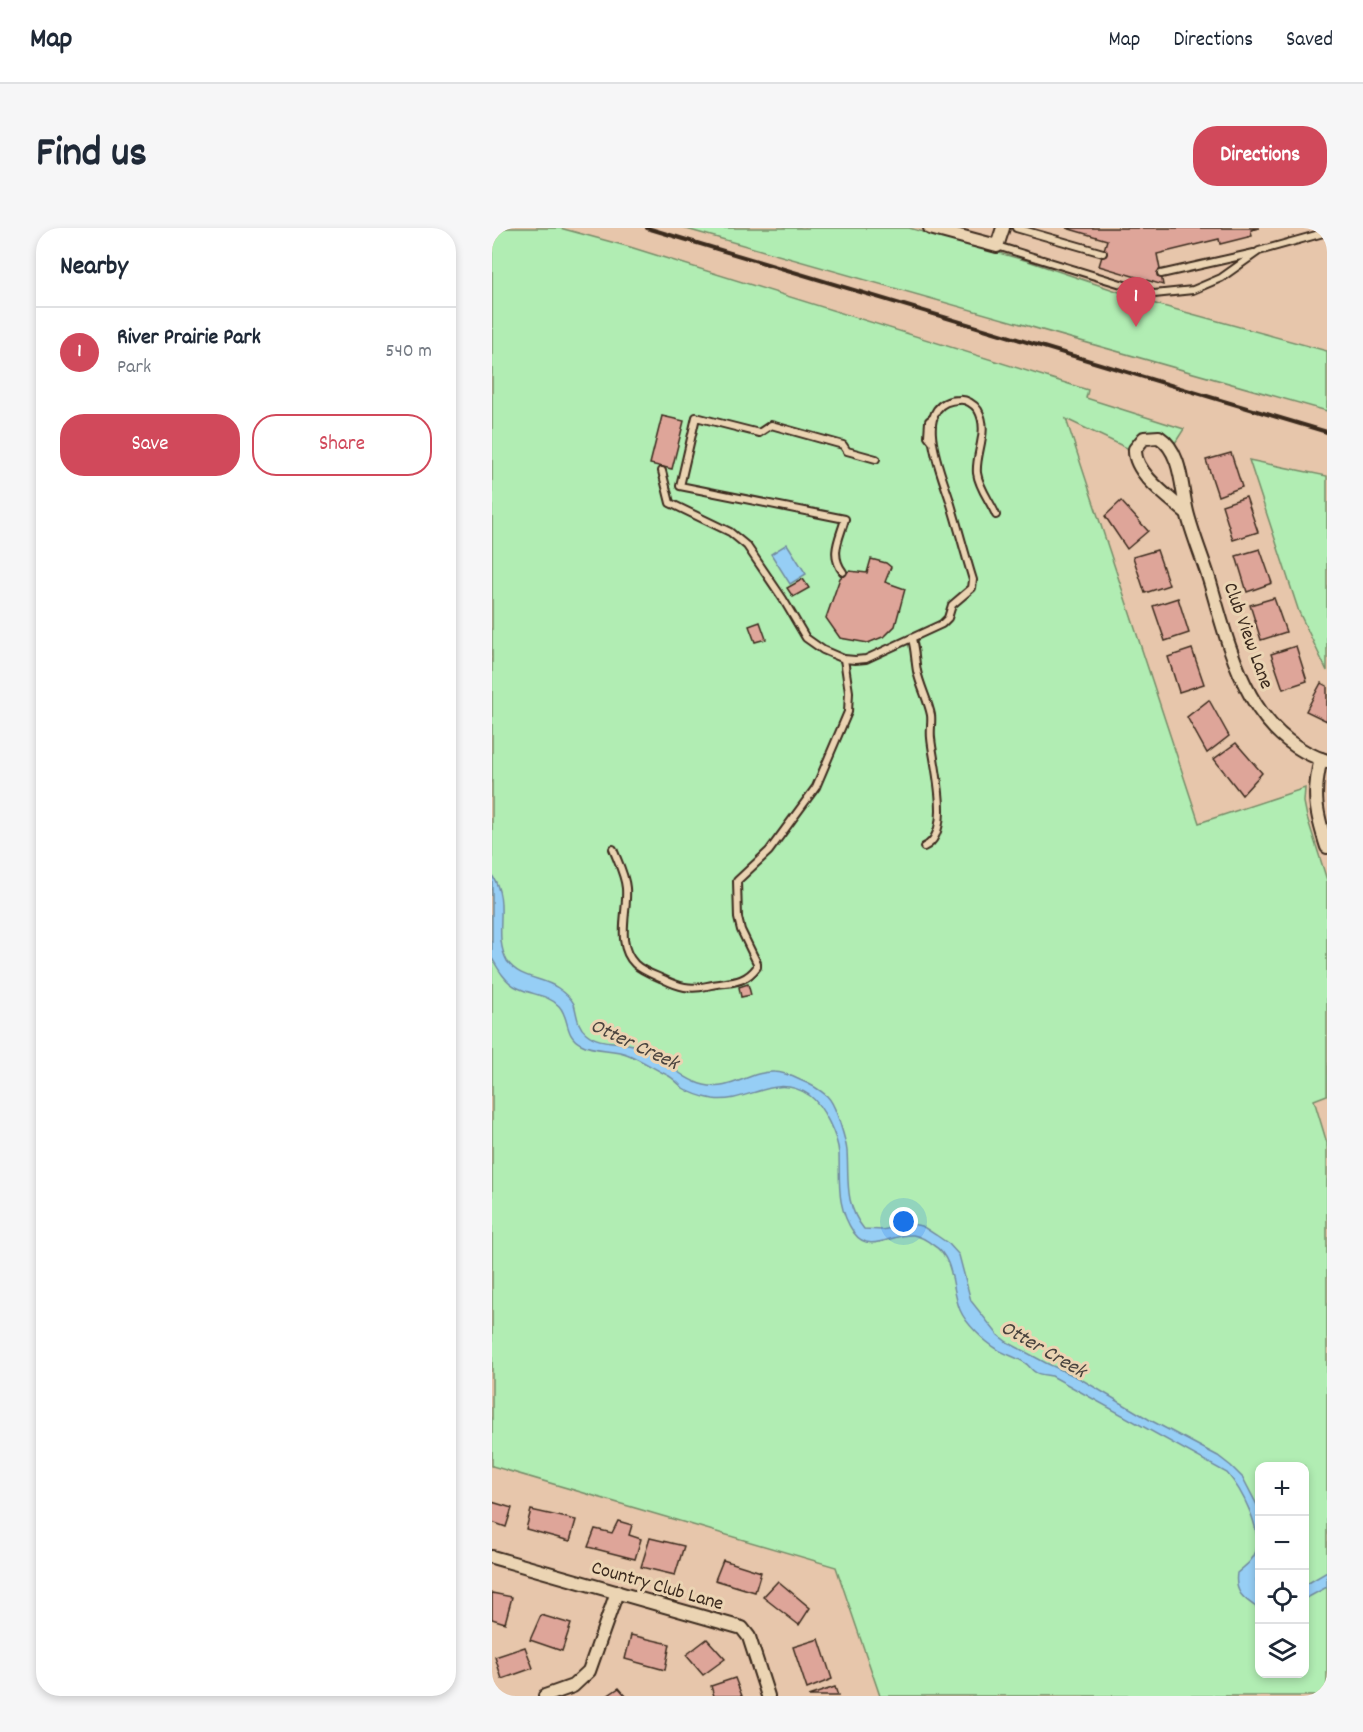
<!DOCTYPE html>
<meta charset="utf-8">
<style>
body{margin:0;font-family:Dekko,sans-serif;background:#f6f6f7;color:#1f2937}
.controls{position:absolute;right:18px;bottom:18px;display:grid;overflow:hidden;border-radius:12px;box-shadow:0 3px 9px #0003}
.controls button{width:54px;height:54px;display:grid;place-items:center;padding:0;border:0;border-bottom:2px solid #e0e1e3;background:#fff;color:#1f2937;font:30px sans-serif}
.you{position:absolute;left:412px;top:994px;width:21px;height:21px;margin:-15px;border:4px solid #fff;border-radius:50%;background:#1a73e8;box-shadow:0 0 0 9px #1a73e833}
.badge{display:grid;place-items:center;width:39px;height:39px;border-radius:50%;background:#d1495b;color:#fff;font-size:20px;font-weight:700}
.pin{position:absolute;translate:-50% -50px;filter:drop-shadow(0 2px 3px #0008)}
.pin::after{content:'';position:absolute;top:32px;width:21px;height:18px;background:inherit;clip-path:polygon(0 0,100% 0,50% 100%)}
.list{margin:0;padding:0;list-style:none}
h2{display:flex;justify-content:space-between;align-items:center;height:78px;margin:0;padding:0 24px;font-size:26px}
h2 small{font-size:20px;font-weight:400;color:#747a83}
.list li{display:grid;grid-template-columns:39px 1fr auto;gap:18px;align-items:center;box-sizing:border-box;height:90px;padding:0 24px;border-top:2px solid #e0e1e3}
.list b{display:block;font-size:22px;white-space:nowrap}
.list p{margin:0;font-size:20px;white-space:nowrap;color:#747a83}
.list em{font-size:20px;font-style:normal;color:#747a83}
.actions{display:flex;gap:12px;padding:18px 24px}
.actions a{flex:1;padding:14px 0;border:2px solid #d1495b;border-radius:24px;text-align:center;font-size:21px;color:#d1495b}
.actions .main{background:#d1495b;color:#fff}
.icon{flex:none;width:33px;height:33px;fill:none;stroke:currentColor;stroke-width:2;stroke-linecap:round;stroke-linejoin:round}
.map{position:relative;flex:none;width:835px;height:1468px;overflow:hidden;border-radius:24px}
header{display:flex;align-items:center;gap:36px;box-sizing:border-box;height:84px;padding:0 30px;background:#fff;border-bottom:2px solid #e0e1e3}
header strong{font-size:28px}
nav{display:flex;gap:33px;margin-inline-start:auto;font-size:21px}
.intro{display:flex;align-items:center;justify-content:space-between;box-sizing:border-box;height:144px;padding:0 36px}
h1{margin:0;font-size:42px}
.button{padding:15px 27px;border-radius:24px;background:#d1495b;color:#fff;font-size:21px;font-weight:700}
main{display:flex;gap:36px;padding:0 36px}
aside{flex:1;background:#fff;border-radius:24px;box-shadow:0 3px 9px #0003}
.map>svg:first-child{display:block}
.green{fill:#b1edb3;stroke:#768c68;stroke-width:1.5;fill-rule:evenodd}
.water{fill:#96cef5;stroke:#728c9f;stroke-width:1.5}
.building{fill:#dea599;stroke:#3b2a1e;stroke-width:1.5}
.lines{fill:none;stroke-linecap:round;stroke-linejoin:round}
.service-casing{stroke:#3b2a1e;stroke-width:10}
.minor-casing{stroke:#3b2a1e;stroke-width:16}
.service{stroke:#ebd4b3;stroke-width:6}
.minor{stroke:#ebd4b3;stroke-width:12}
.rail{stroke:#3b2a1e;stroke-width:4}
.labels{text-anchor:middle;stroke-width:6;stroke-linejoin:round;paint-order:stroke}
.street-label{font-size:20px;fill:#3b2a1e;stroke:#ebd4b3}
.water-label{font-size:21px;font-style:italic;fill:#49433e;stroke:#ebd4b3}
</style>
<header>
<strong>Map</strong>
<nav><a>Map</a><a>Directions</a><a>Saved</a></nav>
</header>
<div class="intro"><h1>Find us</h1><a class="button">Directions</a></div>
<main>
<aside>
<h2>Nearby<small></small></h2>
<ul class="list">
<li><span class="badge">1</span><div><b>River Prairie Park</b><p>Park</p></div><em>540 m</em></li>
</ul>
<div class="actions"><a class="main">Save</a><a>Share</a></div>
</aside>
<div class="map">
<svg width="835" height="1468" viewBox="0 0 835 1468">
<rect width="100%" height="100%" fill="#e7c6ab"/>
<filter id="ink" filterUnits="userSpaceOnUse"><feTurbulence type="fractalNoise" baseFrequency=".0167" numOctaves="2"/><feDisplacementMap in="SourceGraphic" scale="12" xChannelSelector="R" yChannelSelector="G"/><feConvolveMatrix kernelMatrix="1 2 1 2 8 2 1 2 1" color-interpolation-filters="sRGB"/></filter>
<g filter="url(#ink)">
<g class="green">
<path d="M0,0H68L138,19L596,162L594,170L692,201L683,215C672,196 645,203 637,221L574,191L707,595L813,560L812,574L815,589L835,652V867L822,872L835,915V1468H388L344,1339L0,1238ZM768,1238H812V1446H768Z"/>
<polygon points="191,0 417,0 536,33 660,75 835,123 835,183"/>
<polygon points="757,232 835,248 835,443 807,384"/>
</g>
<g class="water">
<polygon points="295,316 314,346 298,356 279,326"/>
<path d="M0,647C19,676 0,705 15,733C29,752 48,748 66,760C72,764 79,770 82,776C85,786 85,798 94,805C108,817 125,812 141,817C168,824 185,850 212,857C238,864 257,843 282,844C291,844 300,848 308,852C318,856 327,861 335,868C342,875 344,884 347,892C350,902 354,913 355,923C357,952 352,976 372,1001L390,1002L419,996L430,998L444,1007L457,1016L467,1027L479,1073L506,1107L515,1114L554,1135L587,1150L658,1192L726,1228L739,1238L751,1250L767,1281L768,1341L764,1352L767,1360V1381C752,1371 742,1365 745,1345C752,1339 761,1333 764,1323C770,1301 750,1262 735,1245L560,1148C555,1147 547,1147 543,1144C539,1142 537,1137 533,1135C525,1129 514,1127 505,1121C492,1113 474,1096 468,1082C459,1060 463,1030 441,1017C436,1013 427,1008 421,1007C400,1005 378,1027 362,1005C344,979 348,955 347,926C346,909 331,877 317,867C282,844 256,876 221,871C210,869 200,866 191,860C187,856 182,851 177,848C164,842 151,833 137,827C122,820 103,824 89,816C72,808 78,790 67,778C55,766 40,767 26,760C14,755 6,741 0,730Z"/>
<polygon points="835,1344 835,1359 813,1371 813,1357"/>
</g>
<g class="building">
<polygon points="574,0 767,0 759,2 760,8 728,16 727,11 665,26 671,57 607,38 615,12"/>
<polygon points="170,188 192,193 180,241 158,236"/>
<polygon points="739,225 750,259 726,268 714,232"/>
<polygon points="754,269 766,304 741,312 730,277"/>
<polygon points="629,273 656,303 635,321 613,288"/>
<polygon points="768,321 780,355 755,364 744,328"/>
<polygon points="665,322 677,357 653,365 641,329"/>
<polygon points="379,331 394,335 399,339 393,354 413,361 403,398 393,408 376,415 348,410 334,390 348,350 357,343 375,345"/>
<polygon points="311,351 317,360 301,369 295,360"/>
<polygon points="686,370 697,405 673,413 661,378"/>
<polygon points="782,370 794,404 769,412 758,377"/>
<polygon points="268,394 274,411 263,414 257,398"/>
<polygon points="804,418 815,453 791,461 779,426"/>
<polygon points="700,421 712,456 687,464 676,429"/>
<polygon points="829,455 835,458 835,493 814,483"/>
<polygon points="717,472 737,508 715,525 695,489"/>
<polygon points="744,515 770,545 750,567 722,531"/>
<polygon points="256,756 259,767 249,769 247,759"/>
<polygon points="0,1274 20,1280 14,1299 0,1294"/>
<polygon points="39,1282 84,1292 78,1313 34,1301"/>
<polygon points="126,1293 140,1297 137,1307 149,1311 143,1331 96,1319 103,1301 120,1305"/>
<polygon points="158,1310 192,1318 183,1347 149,1339"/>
<polygon points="231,1332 269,1344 263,1364 223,1352"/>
<polygon points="286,1353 318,1380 307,1397 271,1369"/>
<polygon points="0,1365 20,1369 13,1395 0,1391"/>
<polygon points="49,1387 79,1396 70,1423 38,1412"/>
<polygon points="139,1407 178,1416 173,1442 133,1431"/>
<polygon points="215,1411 233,1431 211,1447 194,1427"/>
<polygon points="327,1411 340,1451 315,1461 301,1419"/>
<polygon points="33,1419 41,1440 10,1451 3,1429"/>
<polygon points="243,1450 250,1468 222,1468 219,1458"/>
<polygon points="343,1459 346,1468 316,1468"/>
<polygon points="127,1460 134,1468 115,1468"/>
</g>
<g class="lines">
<defs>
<g id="service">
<polyline points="524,0 611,25"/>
<polyline points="505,18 662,66 701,62 729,50 767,23 835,4"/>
<polyline points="669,46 762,25"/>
<polyline points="440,213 436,208 437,193 442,189"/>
<path d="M170,243L178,275L238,304L255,318L291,371L314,410L331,422L352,431L363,432L374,431L450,396L456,390L460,377L480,360L481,352C473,326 466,299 458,273C451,249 416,173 467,172C474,171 482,176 486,182C498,203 483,225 485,245C487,260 498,273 504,287"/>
<path d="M351,344C337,326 348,310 353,291L188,258L204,189L267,205L279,197L351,217L355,223L384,231"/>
<path d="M420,411C423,421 423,432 425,443C428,458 436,472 439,487C440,494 438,502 439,510C441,535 462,606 432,619"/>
<path d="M121,621C126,634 133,647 134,660C136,685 123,716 143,736C150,743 162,747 171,751C187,759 198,762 215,758C235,753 251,758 265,739V735L249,702L246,690L245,653L277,623L324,559L356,484L357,464L352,431"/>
</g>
<g id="minor">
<polyline points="438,0 505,18 511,0"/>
<path d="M695,285C679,271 641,245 643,221L652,210L667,209C690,224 689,260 695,284C701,308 711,331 718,354C738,423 757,509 835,533"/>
<path d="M829,531C820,566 824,585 835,619"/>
<polyline points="0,1329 250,1400 257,1409 276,1468"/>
<polyline points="53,1468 81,1458 97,1443 125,1364"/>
</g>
</defs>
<use href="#service" class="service-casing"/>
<use href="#minor" class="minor-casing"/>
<use href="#service" class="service"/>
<use href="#minor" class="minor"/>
<polyline class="rail" points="155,0 835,204"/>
</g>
</g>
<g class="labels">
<g class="street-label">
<text transform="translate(758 407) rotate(70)" y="7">Club View Lane</text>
<text transform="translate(166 1356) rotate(16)" y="7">Country Club Lane</text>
</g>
<g class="water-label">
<text transform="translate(143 815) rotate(25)" y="7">Otter Creek</text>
<text transform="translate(552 1120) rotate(30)" y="7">Otter Creek</text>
</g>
</g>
</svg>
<div class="controls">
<button>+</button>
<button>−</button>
<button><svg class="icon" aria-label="locate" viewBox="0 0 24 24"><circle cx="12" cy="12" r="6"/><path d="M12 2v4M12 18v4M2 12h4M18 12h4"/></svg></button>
<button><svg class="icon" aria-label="layers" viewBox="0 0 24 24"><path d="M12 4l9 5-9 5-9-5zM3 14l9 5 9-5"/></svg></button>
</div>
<div class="you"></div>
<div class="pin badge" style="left:644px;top:99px">1</div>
</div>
</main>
